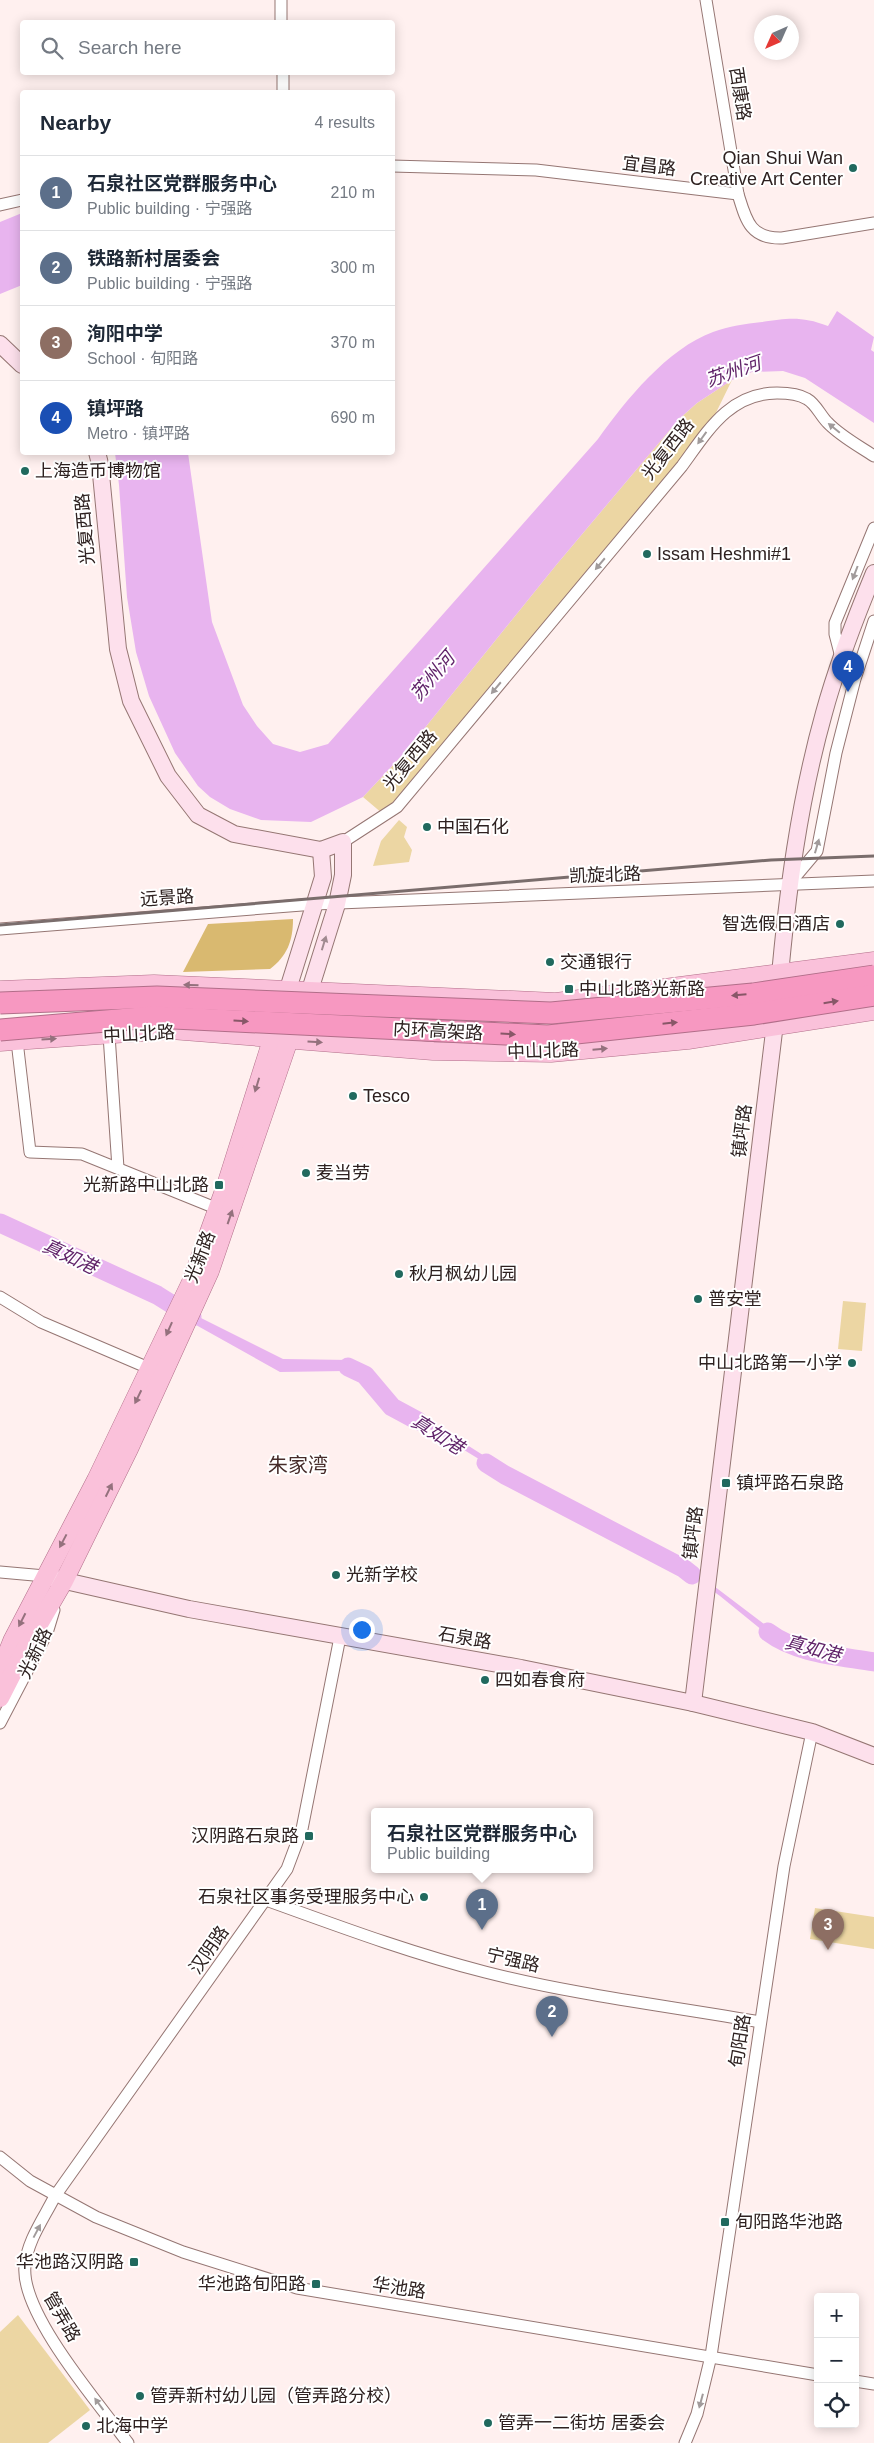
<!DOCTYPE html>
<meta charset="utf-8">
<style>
body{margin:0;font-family:Helvetica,"Noto Sans SC",sans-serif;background:#f6f6f7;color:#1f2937}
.controls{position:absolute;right:15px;bottom:15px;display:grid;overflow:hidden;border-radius:5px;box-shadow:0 2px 12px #0003}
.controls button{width:45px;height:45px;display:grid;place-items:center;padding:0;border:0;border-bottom:1px solid #e0e1e3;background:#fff;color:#1f2937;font:25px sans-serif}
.compass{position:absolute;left:754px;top:15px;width:45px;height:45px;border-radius:50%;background:#fff;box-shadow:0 2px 12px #0003;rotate:225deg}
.you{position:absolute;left:361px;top:1629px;width:18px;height:18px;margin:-12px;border:4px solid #fff;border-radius:50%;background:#1a73e8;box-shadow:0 0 0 8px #1a73e833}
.badge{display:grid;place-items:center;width:32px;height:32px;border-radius:50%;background:#21695e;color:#fff;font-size:16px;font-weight:700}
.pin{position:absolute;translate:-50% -41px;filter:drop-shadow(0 1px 2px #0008)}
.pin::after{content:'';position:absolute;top:26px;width:18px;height:15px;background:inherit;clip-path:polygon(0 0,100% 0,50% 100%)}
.popup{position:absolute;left:371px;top:1808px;width:222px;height:65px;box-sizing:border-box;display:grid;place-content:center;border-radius:5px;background:#fff;filter:drop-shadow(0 1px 4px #0005);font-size:16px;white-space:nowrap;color:#747a83}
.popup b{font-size:19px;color:#1f2937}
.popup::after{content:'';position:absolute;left:50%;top:100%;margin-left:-10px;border:10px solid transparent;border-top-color:#fff}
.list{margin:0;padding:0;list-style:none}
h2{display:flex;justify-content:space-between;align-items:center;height:65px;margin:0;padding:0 20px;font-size:21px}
h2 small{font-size:16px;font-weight:400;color:#747a83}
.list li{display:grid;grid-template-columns:32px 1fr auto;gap:15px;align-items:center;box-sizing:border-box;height:75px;padding:0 20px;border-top:1px solid #e0e1e3}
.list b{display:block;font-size:19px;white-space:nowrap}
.list p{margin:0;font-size:16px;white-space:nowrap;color:#747a83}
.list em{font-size:16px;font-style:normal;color:#747a83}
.icon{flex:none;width:28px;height:28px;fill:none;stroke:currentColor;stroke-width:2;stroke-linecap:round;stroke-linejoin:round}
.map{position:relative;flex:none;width:874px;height:2443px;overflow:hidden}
.search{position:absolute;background:#fff;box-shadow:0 2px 12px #0003;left:20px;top:20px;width:375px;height:55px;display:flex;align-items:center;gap:12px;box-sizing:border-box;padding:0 18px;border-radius:5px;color:#747a83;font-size:19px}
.panel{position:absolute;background:#fff;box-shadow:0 2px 12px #0003;left:20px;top:90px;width:375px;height:365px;border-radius:5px}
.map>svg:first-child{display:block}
.green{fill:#ecd6a3}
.forest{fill:#d9b970}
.water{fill:#e8b4ef}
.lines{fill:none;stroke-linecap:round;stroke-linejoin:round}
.river{stroke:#e8b4ef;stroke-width:19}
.street-casing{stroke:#957673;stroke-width:13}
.secondary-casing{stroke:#957673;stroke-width:18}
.primary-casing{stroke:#b16e89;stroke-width:19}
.street{stroke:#fff;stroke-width:11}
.secondary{stroke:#fde0ec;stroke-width:16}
.primary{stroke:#fac1da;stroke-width:18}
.rail{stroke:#7a6d6c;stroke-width:3}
.highway-bridge-casing{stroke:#b16e89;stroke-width:23;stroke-linecap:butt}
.highway-bridge{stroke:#f798c1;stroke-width:21}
.oneway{fill:#a19b9b}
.oneway2{fill:#a08a90}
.oneway3{fill:#94717d}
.oneway4{fill:#885768}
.poi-dot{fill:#21695e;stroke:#fff;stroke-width:2}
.labels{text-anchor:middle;stroke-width:4;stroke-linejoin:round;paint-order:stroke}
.street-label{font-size:18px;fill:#2e2120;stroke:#fff}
.poi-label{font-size:18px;fill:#2e2120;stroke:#fff;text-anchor:start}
.water-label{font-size:19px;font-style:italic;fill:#61246a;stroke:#fff}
.quarter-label{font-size:20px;fill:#462c2a;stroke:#fff}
</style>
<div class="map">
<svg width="874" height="2443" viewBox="0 0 874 2443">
<rect width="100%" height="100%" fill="#fff0ef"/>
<g class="green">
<polygon points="732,380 709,427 383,814 363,797 407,750 557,564 679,419 697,403"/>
<polygon points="399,820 407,827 404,837 412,850 409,862 373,866 381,841"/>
<polygon points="843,1301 866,1303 862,1351 838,1349"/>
<polygon points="815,1908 874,1917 874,1949 810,1939"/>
<polygon points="18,2315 90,2410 48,2443 0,2443 0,2332"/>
</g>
<path class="forest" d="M293,919C293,941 287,956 270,969L183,972L208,924Z"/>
<g class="water">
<polygon points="22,213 22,285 0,294 0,222"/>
<path d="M837,311L874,337L871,350L874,352V423L805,378L783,371L752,372L732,380L697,403L679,419L557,564L407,750L363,797L311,822L261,820L230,809L210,797L198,786L175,753L149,696L136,652L127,597L119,485L115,453H188L212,622L243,705L257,726L273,744L300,752L328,744L598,439C625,401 668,348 713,332C729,326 745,324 762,322C788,318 802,316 828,326Z"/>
<polygon points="199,1317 283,1359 350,1360 369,1369 398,1401 508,1471 677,1558 789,1643 817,1652 874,1662 874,1666 816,1656 778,1643 720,1596 675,1564 505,1475 397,1409 369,1380 345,1371 280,1372 196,1325"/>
</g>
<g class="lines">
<g class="river">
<polyline points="0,1223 157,1295 192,1317"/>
<polyline points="348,1367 365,1375 392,1407 418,1421"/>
<polyline points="486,1463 505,1475 683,1568 692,1575"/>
<path d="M768,1632C797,1654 839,1656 874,1662"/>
</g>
<defs>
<g id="street">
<polyline points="281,0 281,22"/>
<path d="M706,0L738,194C746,220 750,239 782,238L874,223"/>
<polyline points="283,72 283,92"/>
<polyline points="392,166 536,170 738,194"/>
<polyline points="0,205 22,200"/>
<polyline points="841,657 835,634 835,623 874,528"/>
<path d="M343,842L397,807L682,466C707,432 729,393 777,393C787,393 799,394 807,399C816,404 820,415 827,422C840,436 859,446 874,456"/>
<polyline points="790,883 817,851 836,753 855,679 874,621"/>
<polyline points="0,929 315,904 874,881"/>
<polyline points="109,1035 118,1168"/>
<polyline points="17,1041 30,1152 82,1154 218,1209"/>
<polyline points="0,1297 41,1322 151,1369"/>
<polyline points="0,1572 45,1576"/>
<polyline points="0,1723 47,1633 54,1610"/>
<path d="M266,1900C338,1926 410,1953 485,1972C575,1995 669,2006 760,2022"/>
<polyline points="0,2157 30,2181 96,2217 183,2252 297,2288 818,2375"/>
<polyline points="855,2381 874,2384"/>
<path d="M128,2443C99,2404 20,2313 25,2266C27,2241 44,2218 55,2196L287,1869L302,1829L340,1637"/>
<polyline points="685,2443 697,2414 711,2356 784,1866 812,1732"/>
</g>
<g id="secondary">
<polyline points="0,344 22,365"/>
<polyline points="97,452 100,464 118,649 131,701 168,776 198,815 234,834 321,850 343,842 343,875 337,904 310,990"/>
<path d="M779,986C787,894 799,802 824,713C837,665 855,619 874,573"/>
<polyline points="288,989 323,877 321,850"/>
<polyline points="52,1578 189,1609 521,1668 693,1703 812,1732 874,1756"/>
<polyline points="693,1703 776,1015"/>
</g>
<g id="primary">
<polyline points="0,990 154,984 556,1002 874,961"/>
<polyline points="0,1042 171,1030 433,1051 551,1053 688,1040 874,1011"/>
<polyline points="0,1671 12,1641 96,1480 191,1282 226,1185 275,1030"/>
<polyline points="0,1698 28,1643 64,1581 129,1449 210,1271 292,1031"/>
</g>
</defs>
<use href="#street" class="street-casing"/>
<use href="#secondary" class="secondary-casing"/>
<use href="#primary" class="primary-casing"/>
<use href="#street" class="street"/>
<use href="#secondary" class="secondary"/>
<use href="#primary" class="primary"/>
<polyline class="rail" points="0,925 771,860 874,856"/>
<defs>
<g id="highway-bridge">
<polyline points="0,1003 157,997 551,1013 753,994 874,976"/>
<polyline points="0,1030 153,1017 548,1036 754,1014 874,995"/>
</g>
</defs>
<use href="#highway-bridge" class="highway-bridge-casing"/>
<use href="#highway-bridge" class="highway-bridge"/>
</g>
<defs><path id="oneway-solid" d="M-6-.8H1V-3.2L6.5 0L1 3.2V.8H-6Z" transform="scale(1.25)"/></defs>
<g class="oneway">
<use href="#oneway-solid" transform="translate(834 428) rotate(-141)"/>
<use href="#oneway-solid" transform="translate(702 438) rotate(126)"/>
<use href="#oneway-solid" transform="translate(600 564) rotate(130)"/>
<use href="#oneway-solid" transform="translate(855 573) rotate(111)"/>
<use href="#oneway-solid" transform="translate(496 688) rotate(130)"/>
<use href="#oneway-solid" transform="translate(817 846) rotate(-74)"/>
<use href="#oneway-solid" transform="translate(37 2231) rotate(-62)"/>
<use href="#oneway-solid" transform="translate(701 2401) rotate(105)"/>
<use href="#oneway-solid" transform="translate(99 2404) rotate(-126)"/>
</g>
<use class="oneway2" href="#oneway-solid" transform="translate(324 943) rotate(-73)"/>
<g class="oneway3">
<use href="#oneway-solid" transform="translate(191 985) rotate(-178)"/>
<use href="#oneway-solid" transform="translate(49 1039) rotate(-4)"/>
<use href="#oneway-solid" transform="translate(315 1042) rotate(4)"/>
<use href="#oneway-solid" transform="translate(600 1049) rotate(-5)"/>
<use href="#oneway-solid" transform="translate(257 1085) rotate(107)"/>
<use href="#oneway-solid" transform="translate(230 1217) rotate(-71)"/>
<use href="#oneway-solid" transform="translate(169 1329) rotate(114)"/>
<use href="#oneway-solid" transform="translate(138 1397) rotate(116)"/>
<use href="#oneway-solid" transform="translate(109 1490) rotate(-64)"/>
<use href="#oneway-solid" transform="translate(63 1541) rotate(118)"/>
<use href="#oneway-solid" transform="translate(22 1620) rotate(117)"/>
</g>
<g class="oneway4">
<use href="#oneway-solid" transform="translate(739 995) rotate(175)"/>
<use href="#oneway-solid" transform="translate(831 1002) rotate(-9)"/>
<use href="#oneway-solid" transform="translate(241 1021) rotate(3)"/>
<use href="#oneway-solid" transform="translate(670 1023) rotate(-6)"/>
<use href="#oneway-solid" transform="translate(508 1034) rotate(3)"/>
</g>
<g class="poi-dot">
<circle cx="853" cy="168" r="5"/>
<circle cx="25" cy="471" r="5"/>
<circle cx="647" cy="554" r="5"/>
<circle cx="427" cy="827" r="5"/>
<circle cx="840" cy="924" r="5"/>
<circle cx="550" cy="962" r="5"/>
<rect x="564" y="984" width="10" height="10" rx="2.5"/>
<circle cx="353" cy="1096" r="5"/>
<circle cx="306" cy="1173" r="5"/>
<rect x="214" y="1180" width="10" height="10" rx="2.5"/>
<circle cx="399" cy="1274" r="5"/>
<circle cx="698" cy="1299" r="5"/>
<circle cx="852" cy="1363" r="5"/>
<rect x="721" y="1478" width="10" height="10" rx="2.5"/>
<circle cx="336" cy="1575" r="5"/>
<circle cx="485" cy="1680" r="5"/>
<rect x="304" y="1831" width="10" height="10" rx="2.5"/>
<circle cx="424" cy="1897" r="5"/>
<rect x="720" y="2217" width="10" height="10" rx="2.5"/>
<rect x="129" y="2257" width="10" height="10" rx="2.5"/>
<rect x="311" y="2279" width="10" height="10" rx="2.5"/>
<circle cx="140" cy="2396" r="5"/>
<circle cx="488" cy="2423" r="5"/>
<circle cx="86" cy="2426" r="5"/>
</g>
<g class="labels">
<g class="street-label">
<text transform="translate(740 94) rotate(81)" y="6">西康路</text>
<text transform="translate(649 166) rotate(7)" y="6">宜昌路</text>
<text transform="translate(668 449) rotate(-52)" y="6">光复西路</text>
<text transform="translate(85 529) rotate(-95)" y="6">光复西路</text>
<text transform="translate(410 760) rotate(-50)" y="6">光复西路</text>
<text transform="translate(605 875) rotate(-2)" y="6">凯旋北路</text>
<text transform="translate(167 898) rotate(-4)" y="6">远景路</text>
<text transform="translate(438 1031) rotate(3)" y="6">内环高架路</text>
<text transform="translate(139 1034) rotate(-3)" y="6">中山北路</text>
<text transform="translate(543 1051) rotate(-2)" y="6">中山北路</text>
<text transform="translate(742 1131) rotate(-83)" y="6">镇坪路</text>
<text transform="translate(200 1257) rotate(-69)" y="6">光新路</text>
<text transform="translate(693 1533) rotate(-83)" y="6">镇坪路</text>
<text transform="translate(465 1638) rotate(10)" y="6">石泉路</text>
<text transform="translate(35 1653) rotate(-64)" y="6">光新路</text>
<text transform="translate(209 1950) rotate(-55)" y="6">汉阴路</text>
<text transform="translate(513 1960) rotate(13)" y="6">宁强路</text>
<text transform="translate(740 2041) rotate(-81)" y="6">旬阳路</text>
<text transform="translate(399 2288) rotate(9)" y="6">华池路</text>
<text transform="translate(62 2317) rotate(60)" y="6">管弄路</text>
</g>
<g class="poi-label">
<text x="843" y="164" text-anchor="end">Qian Shui Wan<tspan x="843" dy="21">Creative Art Center</tspan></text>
<text x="35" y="477">上海造币博物馆</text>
<text x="657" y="560">Issam Heshmi#1</text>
<text x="437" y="833">中国石化</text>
<text x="830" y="930" text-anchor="end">智选假日酒店</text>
<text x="560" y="968">交通银行</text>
<text x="579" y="995">中山北路光新路</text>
<text x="363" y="1102">Tesco</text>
<text x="316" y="1179">麦当劳</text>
<text x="209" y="1191" text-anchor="end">光新路中山北路</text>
<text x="409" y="1280">秋月枫幼儿园</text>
<text x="708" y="1305">普安堂</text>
<text x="842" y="1369" text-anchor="end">中山北路第一小学</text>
<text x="736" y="1489">镇坪路石泉路</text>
<text x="346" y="1581">光新学校</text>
<text x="495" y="1686">四如春食府</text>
<text x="299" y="1842" text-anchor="end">汉阴路石泉路</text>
<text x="414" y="1903" text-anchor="end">石泉社区事务受理服务中心</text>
<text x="735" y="2228">旬阳路华池路</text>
<text x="124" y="2268" text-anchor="end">华池路汉阴路</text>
<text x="306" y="2290" text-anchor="end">华池路旬阳路</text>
<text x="150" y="2402">管弄新村幼儿园（管弄路分校）</text>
<text x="498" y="2429">管弄一二街坊 居委会</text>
<text x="96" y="2432">北海中学</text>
</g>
<g class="water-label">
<text transform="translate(733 371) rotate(-19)" y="7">苏州河</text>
<text transform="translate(432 676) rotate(-50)" y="7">苏州河</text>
<text transform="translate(70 1256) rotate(25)" y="7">真如港</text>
<text transform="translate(438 1434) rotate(32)" y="7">真如港</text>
<text transform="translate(813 1648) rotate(15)" y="7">真如港</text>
</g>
<g class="quarter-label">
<text x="298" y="1472">朱家湾</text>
</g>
</g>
</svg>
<div class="controls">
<button>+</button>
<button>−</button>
<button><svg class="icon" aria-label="locate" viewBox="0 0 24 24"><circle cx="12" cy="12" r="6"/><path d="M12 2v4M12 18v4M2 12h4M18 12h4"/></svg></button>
</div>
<svg class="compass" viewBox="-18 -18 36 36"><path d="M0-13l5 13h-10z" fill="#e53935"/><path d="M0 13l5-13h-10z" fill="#747a83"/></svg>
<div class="you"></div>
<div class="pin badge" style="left:482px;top:1930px;background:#5c6f8a">1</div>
<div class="popup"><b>石泉社区党群服务中心</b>Public building</div>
<div class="pin badge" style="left:552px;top:2037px;background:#5c6f8a">2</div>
<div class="pin badge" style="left:828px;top:1950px;background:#8d6e63">3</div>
<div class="pin badge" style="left:848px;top:692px;background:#1a4fb4">4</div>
<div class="search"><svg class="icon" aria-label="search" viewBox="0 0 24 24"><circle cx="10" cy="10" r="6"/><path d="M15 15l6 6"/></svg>Search here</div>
<section class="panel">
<h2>Nearby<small>4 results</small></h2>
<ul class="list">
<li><span class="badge" style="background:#5c6f8a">1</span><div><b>石泉社区党群服务中心</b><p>Public building · 宁强路</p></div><em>210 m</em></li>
<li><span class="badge" style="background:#5c6f8a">2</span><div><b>铁路新村居委会</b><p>Public building · 宁强路</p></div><em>300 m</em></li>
<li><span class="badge" style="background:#8d6e63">3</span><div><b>洵阳中学</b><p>School · 旬阳路</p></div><em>370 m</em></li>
<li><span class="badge" style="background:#1a4fb4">4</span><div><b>镇坪路</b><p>Metro · 镇坪路</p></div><em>690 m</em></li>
</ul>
</section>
</div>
